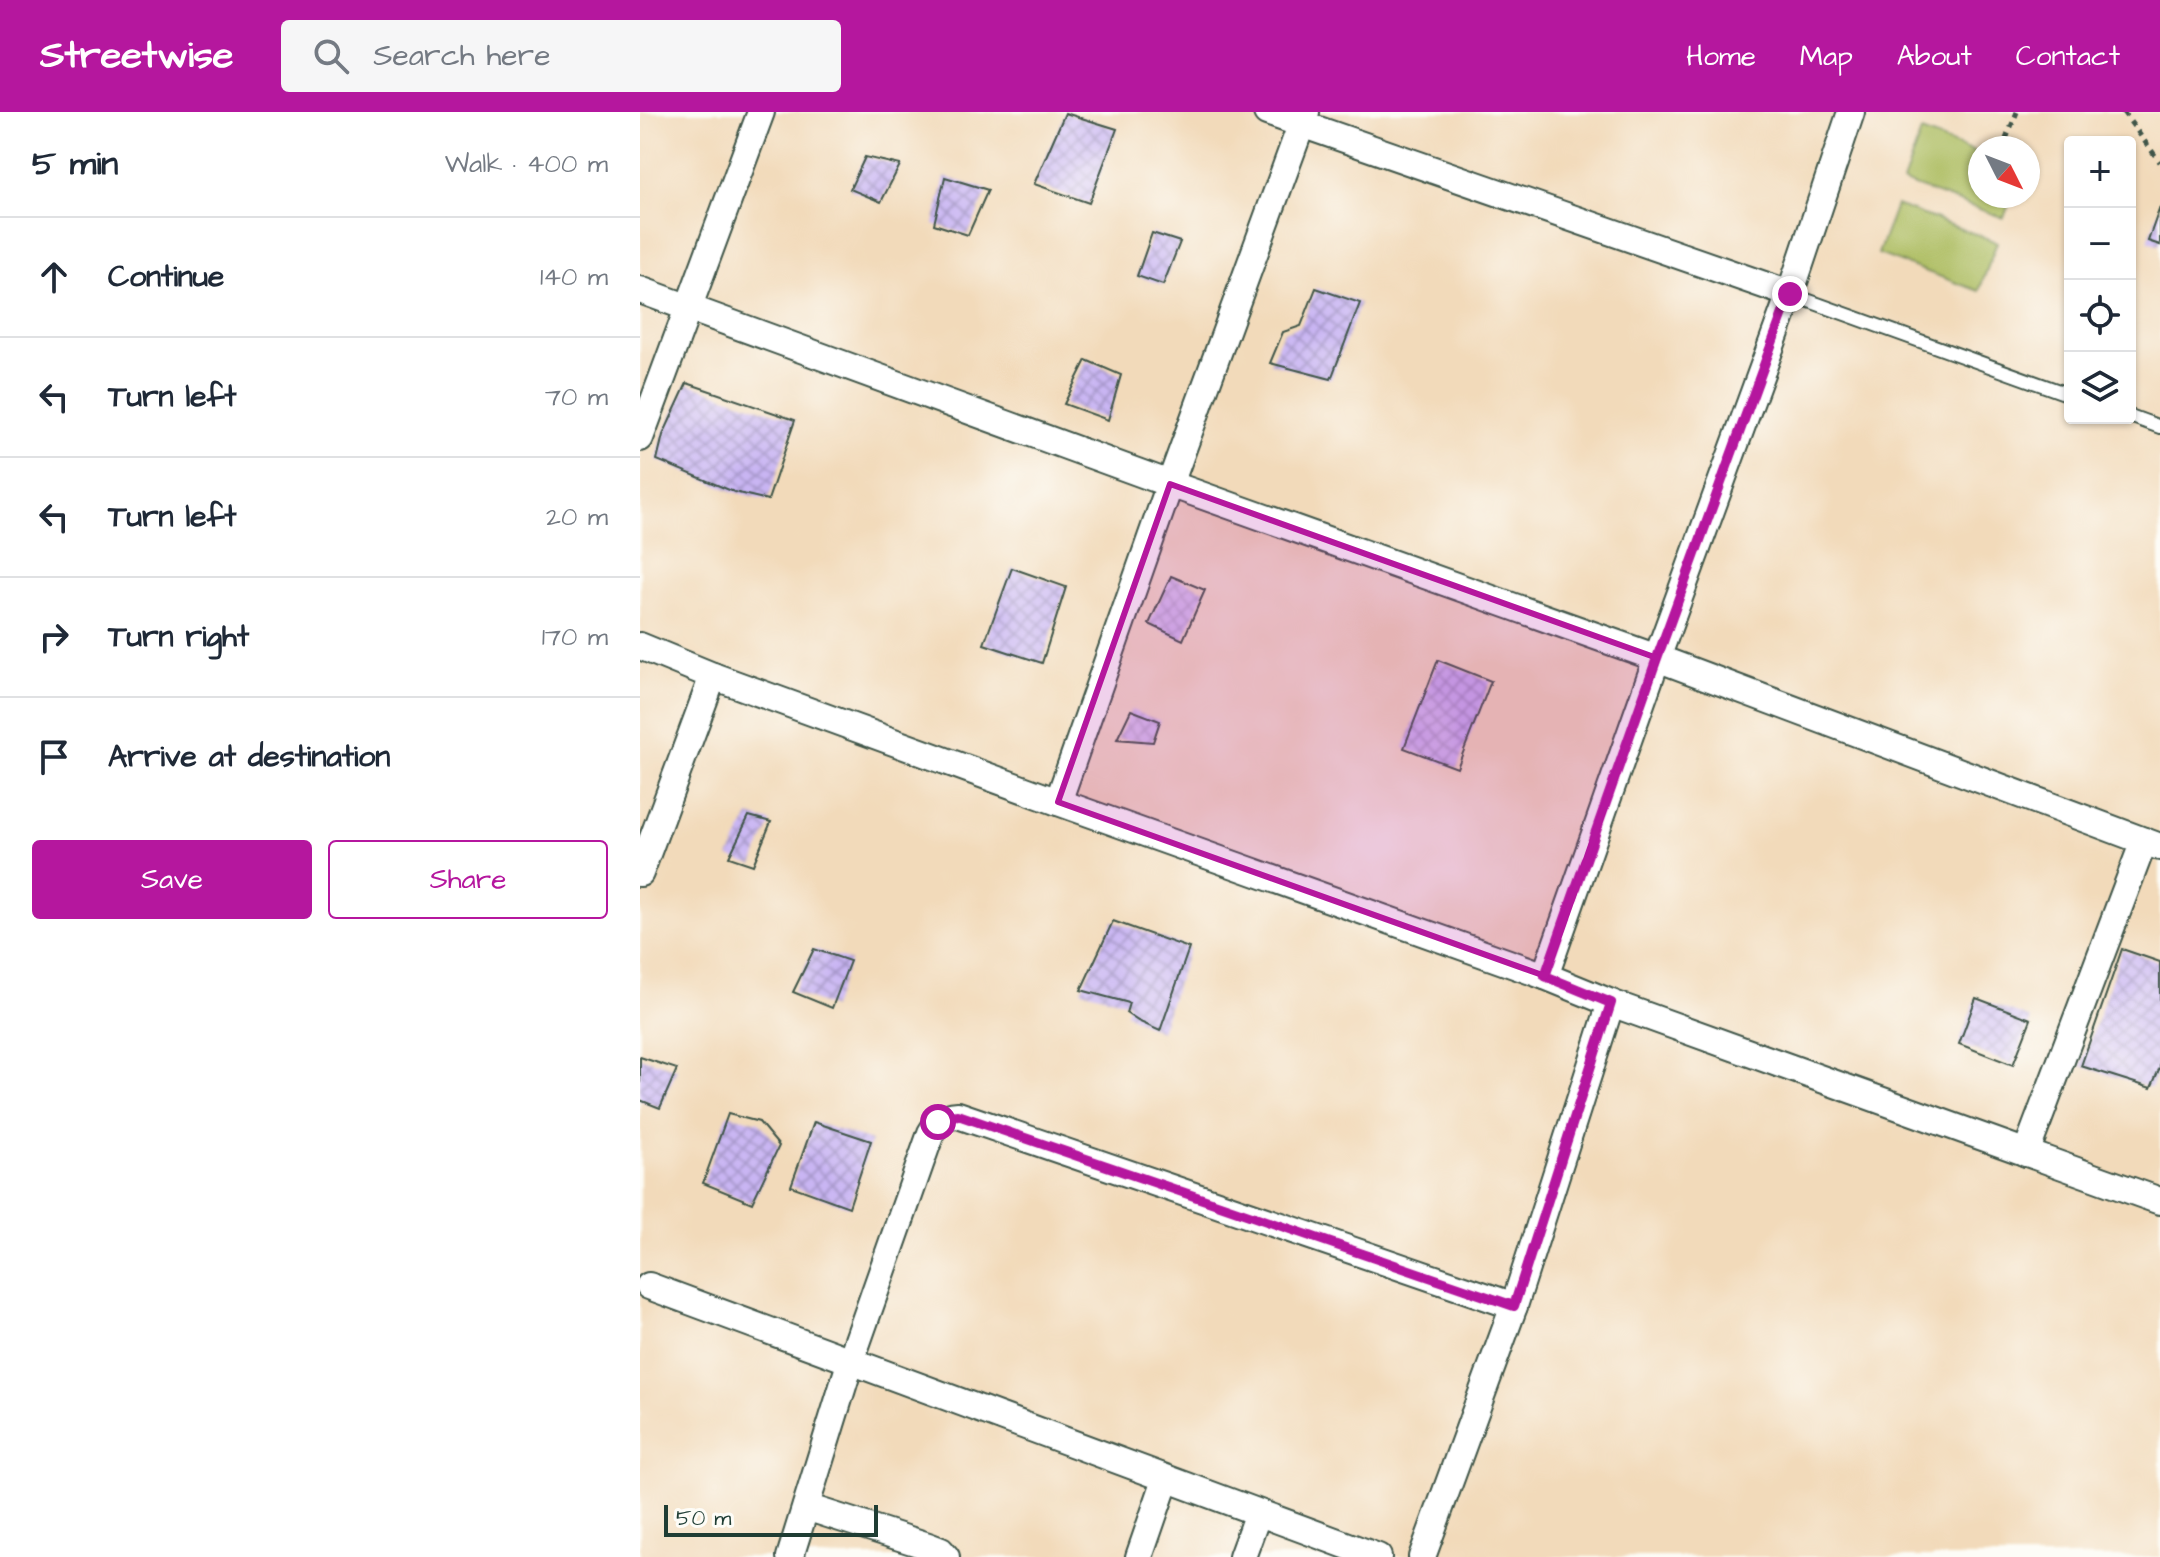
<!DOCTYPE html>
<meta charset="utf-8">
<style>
body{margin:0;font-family:"Architects Daughter",sans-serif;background:#f6f6f7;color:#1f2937}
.controls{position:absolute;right:24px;top:24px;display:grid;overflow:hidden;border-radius:8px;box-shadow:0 2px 6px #0004}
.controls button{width:72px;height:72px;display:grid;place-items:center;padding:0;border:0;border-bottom:2px solid #e0e1e3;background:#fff;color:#1f2937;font:40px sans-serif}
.compass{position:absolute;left:1328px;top:24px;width:72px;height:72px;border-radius:50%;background:#fff;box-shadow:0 2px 6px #0004;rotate:132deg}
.scale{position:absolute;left:24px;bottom:20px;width:214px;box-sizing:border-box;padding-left:8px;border:4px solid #1f3d34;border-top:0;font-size:22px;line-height:28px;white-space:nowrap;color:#1f3d34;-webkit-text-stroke:6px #fdfcf7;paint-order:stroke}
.stop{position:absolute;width:24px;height:24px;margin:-18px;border:6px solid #b5179e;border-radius:50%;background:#fff}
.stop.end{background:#b5179e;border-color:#fff;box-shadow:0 2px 8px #0008}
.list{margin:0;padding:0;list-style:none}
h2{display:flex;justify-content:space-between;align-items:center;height:104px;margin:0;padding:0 32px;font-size:34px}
h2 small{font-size:26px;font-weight:400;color:#747a83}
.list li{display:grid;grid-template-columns:52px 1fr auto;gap:24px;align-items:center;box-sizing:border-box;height:120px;padding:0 32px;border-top:2px solid #e0e1e3}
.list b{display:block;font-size:30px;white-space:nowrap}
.list em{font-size:26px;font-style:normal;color:#747a83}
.actions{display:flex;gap:16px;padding:24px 32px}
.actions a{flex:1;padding:18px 0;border:2px solid #b5179e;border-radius:8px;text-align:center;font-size:28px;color:#b5179e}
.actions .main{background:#b5179e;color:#fff}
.icon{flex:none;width:44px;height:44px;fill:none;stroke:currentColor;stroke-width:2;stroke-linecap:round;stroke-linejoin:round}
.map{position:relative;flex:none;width:1520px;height:1445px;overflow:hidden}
header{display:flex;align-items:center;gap:48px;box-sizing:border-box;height:112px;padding:0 40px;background:#b5179e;color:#fff}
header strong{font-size:38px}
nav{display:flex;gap:44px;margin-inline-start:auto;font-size:28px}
.search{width:560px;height:72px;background:#f6f6f7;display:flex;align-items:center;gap:20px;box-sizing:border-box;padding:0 28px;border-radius:8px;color:#747a83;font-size:30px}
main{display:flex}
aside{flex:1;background:#fff}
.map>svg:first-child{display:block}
.pitch{fill:#acbc5f;stroke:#667c4a;stroke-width:2}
.building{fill:url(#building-cross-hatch)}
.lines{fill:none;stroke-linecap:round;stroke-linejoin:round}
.service-casing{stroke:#3f5548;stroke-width:16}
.minor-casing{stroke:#3f5548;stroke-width:30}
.path{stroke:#3f5548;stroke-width:5;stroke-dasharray:6 6;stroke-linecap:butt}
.service{stroke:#fff;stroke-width:12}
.minor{stroke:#fff;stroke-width:26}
.route{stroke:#b5179e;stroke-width:10}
.marked{fill:#b5179e;fill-opacity:0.2;stroke:#b5179e;stroke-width:6;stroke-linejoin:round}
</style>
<header>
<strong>Streetwise</strong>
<div class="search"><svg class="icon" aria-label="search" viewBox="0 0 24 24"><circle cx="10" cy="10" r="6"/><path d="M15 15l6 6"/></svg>Search here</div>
<nav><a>Home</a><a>Map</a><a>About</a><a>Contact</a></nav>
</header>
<main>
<aside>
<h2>5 min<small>Walk · 400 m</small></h2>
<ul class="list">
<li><svg class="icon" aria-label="ahead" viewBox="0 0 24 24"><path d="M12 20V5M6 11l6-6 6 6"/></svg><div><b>Continue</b></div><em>140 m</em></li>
<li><svg class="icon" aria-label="left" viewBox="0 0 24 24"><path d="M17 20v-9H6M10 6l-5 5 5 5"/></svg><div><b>Turn left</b></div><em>70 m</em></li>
<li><svg class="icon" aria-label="left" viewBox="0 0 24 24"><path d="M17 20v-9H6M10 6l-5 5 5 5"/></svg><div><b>Turn left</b></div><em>20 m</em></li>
<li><svg class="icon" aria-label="right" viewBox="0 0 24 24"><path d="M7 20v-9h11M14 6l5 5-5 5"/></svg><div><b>Turn right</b></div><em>170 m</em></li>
<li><svg class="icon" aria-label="arrive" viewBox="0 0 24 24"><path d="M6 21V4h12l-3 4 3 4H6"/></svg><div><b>Arrive at destination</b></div></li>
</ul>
<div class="actions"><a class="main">Save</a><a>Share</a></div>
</aside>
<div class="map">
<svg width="1520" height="1445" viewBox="0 0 1520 1445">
<defs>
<pattern id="building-cross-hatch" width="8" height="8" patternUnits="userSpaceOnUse" patternTransform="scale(2)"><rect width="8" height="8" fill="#c9b5f3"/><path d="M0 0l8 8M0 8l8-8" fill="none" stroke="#a394c6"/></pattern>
</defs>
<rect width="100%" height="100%" fill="#fdfcf7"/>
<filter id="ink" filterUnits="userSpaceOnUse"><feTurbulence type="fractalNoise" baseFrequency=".0125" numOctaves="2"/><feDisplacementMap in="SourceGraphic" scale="16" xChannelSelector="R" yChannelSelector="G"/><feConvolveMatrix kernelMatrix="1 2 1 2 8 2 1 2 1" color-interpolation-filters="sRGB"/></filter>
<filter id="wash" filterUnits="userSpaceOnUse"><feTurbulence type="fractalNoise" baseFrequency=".006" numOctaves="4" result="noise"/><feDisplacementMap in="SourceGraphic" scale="32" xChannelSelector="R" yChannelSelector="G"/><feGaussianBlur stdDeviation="1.8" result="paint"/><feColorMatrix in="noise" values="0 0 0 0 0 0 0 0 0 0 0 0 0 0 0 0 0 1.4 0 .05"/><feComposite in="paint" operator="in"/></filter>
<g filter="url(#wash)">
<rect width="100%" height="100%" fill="#f2daba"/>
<g class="pitch">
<polygon points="1281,20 1340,42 1340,84 1372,84 1364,106 1263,70"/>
<polygon points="1256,93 1357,130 1339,179 1238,142"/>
</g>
<g id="blocks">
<g class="building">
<polygon points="425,1 477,17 449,91 394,72"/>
<polygon points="225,45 260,53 241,90 210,77"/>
<polygon points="305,65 348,78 328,123 294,112"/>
<polygon points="1520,95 1520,133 1508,129"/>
<polygon points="512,121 540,130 523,173 497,164"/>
<polygon points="676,176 720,191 691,267 630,251 643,220 661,214"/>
<polygon points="446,248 481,263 468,308 424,292"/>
<polygon points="47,271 155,308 128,388 94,380 17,348 23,323"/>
<polygon points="372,456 426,475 402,551 344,532"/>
<polygon points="531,464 565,478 543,528 509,512"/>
<polygon points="798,548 851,569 817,656 764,636"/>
<polygon points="491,598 520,609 513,630 477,627"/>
<polygon points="109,704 131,710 113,753 89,745"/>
<polygon points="473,809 549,836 520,919 498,909 486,901 489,891 441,878"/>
<polygon points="174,837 210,849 192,896 153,880"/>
<polygon points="1482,837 1520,850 1520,955 1511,976 1441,954"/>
<polygon points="1336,886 1391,907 1373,953 1319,932"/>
<polygon points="0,945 37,957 20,996 0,988"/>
<polygon points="88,1002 119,1010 139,1034 112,1091 63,1071"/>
<polygon points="174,1010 231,1029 209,1095 151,1074"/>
</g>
</g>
</g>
<g filter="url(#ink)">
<use href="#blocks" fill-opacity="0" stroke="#3f5548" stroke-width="2"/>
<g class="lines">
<defs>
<g id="service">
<polyline points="1150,182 1430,283"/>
<polyline points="1490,304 1520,315"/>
</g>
<g id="minor">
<polyline points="627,0 1150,182"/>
<polyline points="0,178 530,372 1017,546 1520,735"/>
<polyline points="0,326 121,0"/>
<polyline points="0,534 73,564 418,690 905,864 971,891 1520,1089"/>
<polyline points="418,690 530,372 666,0"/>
<polyline points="0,761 73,564"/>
<polyline points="905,864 1017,546 1150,182 1211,0"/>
<polyline points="1386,1041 1504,729"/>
<polyline points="9,1174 738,1445"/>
<polyline points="166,1395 288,1434 301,1439 306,1445"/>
<path d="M150,1445L211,1248L291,1021C298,1009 303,1004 318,1003L874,1194"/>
<polyline points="499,1445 526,1367"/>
<polyline points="602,1445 618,1401"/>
<polyline points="782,1445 874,1194 971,891"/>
</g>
</defs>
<use href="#service" class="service-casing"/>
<use href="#minor" class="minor-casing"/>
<g class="path">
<polyline points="1483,0 1520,50"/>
<polyline points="1366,27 1377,0"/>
</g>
<use href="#service" class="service"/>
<use href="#minor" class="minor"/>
</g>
</g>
<g class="lines" filter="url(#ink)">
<polyline class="route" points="298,1010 307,1004 318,1003 874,1194 971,891 905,864 1017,546 1150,182"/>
</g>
<path class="marked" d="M530,372L1017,546L905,864L418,690Z"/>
</svg>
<div class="controls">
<button>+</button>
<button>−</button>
<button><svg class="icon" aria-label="locate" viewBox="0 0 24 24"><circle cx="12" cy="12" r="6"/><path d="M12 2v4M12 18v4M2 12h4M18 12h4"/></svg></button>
<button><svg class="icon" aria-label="layers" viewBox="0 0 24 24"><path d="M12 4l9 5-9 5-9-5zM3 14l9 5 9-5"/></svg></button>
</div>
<svg class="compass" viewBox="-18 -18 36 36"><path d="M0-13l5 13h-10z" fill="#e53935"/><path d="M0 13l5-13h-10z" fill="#747a83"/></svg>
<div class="scale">50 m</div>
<div class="stop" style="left:298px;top:1010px"></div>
<div class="stop end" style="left:1150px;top:182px"></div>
</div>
</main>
